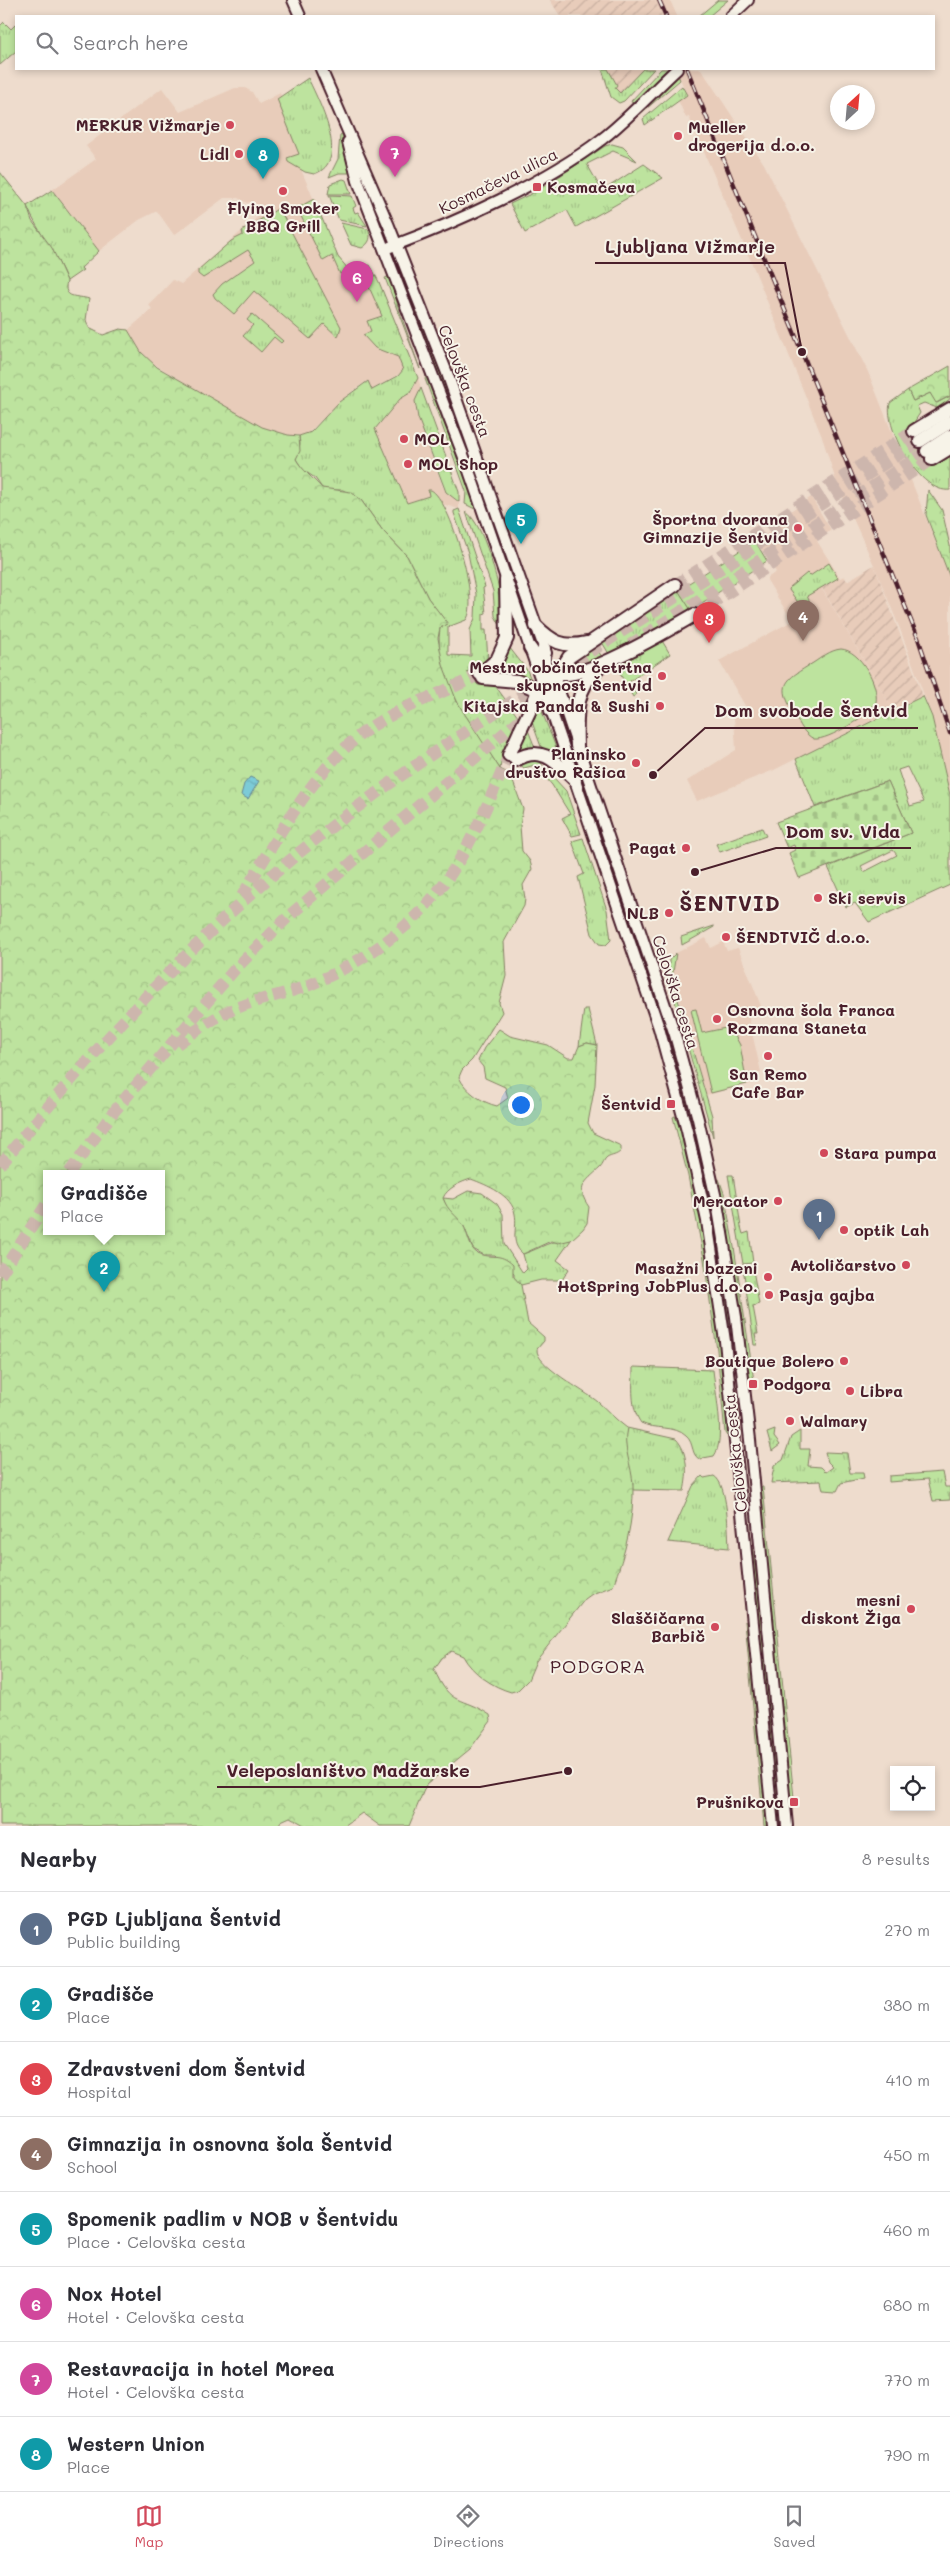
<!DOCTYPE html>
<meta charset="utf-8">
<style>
body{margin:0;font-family:Mali,sans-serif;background:#f7f7f7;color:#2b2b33}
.controls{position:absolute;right:15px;bottom:15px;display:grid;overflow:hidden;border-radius:0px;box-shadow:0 2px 8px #0003}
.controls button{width:45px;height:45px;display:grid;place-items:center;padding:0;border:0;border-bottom:1px solid #e1e1e2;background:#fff;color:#2b2b33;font:25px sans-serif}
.compass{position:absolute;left:830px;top:85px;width:45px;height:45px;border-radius:50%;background:#fff;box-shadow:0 2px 8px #0003;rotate:26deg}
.you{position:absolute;left:520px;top:1104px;width:18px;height:18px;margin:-12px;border:4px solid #fff;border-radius:50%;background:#1a73e8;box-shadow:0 0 0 8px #1a73e833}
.badge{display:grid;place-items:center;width:32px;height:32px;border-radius:50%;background:#d1495b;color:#fff;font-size:16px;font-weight:700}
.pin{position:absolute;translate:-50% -41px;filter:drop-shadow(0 1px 2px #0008)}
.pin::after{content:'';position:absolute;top:26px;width:18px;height:15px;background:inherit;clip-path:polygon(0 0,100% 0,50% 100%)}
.popup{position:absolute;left:43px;top:1170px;width:122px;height:65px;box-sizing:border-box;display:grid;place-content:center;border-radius:0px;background:#fff;filter:drop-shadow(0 1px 4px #0005);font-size:16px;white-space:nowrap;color:#7c7c81}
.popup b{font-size:19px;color:#2b2b33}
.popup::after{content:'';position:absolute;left:50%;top:100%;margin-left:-10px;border:10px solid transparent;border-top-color:#fff}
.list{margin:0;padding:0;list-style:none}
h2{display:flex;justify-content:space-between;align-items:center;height:65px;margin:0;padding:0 20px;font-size:21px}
h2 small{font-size:16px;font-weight:400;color:#7c7c81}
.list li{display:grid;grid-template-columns:32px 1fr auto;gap:15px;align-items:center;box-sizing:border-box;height:75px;padding:0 20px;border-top:1px solid #e1e1e2}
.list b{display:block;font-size:19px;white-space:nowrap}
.list p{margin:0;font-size:16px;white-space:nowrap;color:#7c7c81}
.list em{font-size:16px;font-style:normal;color:#7c7c81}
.icon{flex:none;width:28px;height:28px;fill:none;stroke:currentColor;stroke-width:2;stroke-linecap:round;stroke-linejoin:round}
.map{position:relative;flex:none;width:950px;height:1826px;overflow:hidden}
.search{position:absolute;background:#fff;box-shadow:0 2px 8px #0003;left:15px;right:15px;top:15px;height:55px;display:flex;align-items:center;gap:12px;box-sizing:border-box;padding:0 18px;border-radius:0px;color:#7c7c81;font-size:19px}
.sheet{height:665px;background:#fff}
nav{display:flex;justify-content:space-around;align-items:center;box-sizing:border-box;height:70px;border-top:1px solid #e1e1e2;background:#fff;font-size:14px;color:#7c7c81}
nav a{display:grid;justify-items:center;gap:2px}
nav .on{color:#d1495b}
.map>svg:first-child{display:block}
.built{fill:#e8ccba}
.industrial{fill:url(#industrial-furrows)}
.grass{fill:url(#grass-tufts);stroke:#848164;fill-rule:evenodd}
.forest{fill:url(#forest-crowns);stroke:#848164;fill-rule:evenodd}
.cemetery{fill:url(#cemetery-stones);stroke:#848164}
.pitch{fill:#bde39e;stroke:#848164}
.water{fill:url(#water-ripples);stroke:#678692}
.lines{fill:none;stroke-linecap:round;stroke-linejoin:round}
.highway-tunnel{stroke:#cdb6ad;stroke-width:12;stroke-dasharray:12 6;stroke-linecap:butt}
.major-casing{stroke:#4a1f2b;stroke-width:14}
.highway-casing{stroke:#4a1f2b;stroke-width:16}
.major{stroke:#f7f3e8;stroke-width:10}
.highway{stroke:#f7f3e8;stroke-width:12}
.rail-casing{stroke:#4a1f2b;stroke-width:4.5}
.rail{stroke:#f7f3e8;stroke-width:2.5;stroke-dasharray:8;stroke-linecap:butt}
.highway-bridge-casing{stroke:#4a1f2b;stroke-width:16;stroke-linecap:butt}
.highway-bridge{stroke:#f7f3e8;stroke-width:12}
.poi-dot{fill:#d1495b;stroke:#f7f3e8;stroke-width:2}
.labels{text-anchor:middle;stroke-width:4;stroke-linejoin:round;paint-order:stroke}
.poi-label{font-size:16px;font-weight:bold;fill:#4a1f2b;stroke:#f7f3e8;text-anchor:end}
.street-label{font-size:16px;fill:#4a1f2b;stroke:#f7f3e8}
.neighbourhood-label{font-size:18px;letter-spacing:1px;fill:#4a1f2b;stroke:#f7f3e8}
.district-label{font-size:21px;font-weight:bold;letter-spacing:1px;fill:#4a1f2b;stroke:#f7f3e8}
.leader{fill:none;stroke:#4a1f2b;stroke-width:2}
.callout-dot{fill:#4a1f2b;stroke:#f7f3e8;stroke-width:2}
.callout-label{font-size:18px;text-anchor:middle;font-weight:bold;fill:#4a1f2b;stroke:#f7f3e8;stroke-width:4;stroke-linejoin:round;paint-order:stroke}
</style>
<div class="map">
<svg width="950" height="1826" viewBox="0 0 950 1826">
<defs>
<pattern id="industrial-furrows" width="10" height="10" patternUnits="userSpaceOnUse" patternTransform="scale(1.25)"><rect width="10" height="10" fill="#e8ccba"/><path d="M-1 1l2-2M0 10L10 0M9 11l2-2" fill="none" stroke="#c8afa0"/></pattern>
<pattern id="grass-tufts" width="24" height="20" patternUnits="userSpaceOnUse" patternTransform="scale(1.25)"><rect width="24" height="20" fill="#bde39e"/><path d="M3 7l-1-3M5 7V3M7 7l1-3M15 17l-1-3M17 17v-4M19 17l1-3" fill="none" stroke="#a4c288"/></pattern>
<pattern id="forest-crowns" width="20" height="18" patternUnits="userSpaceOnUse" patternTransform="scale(1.25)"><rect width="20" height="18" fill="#bde39e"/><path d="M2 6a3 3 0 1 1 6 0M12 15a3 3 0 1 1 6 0" fill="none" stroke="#a4c288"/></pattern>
<pattern id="cemetery-stones" width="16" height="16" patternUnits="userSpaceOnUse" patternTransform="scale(1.25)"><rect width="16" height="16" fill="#bde39e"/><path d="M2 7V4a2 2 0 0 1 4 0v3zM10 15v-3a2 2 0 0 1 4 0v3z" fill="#a4c288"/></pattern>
<pattern id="water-ripples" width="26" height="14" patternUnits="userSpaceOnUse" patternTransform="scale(1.25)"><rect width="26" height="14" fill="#7bcbd7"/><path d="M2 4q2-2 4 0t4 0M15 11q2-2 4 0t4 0" fill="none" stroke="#6caeb9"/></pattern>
</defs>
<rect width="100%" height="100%" fill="#eedccd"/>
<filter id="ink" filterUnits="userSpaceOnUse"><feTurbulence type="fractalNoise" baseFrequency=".02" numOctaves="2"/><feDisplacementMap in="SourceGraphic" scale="10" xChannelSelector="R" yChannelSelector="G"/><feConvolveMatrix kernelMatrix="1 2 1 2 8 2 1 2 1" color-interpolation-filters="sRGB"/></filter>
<g filter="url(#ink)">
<g class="built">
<polygon points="655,0 670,0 677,16 662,16"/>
<polygon points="676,69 701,69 764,164 868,372 950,578 950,795 932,717 900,629 874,565 836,481 822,437 753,266 689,117 686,118 678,100 687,95"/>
<polygon points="162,88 180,112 235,88 245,88 252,92 259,104 280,93 303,151 300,167 338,257 346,266 354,268 371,266 379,282 413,366 372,390 367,381 350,393 306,435 288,435 262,427 209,398 148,360 141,352 128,330 152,309 149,305 173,280 181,284 260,215 251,202 247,203 238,198 224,198 174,235 157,211 139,220 99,251 52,190 96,159 86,146"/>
<polygon points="418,378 421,388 415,401 416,412 443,487 446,492 459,502 459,509 442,504 435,492 431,490 430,496 407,503 375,429 400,399 410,393"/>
<polygon points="811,497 831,530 817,541 840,578 822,589 893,710 774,770 697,801 687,781 736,750 734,718 747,709 719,661 792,621 767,580 767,578 776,572 756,541 769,532 767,527"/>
<polygon points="706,938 711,948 723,942 727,951 738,948 763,1011 748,1015 761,1072 755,1074 757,1082 706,1095 672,973 676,953"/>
</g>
<g class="industrial">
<polygon points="550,0 655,0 662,16 560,16"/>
<polygon points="608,69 643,69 620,93 615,88 616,85"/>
<polygon points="874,565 923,696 893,710 822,588 844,576 847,581"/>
</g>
<g class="grass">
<polygon points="718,0 728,0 709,16 699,16"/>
<polygon points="4,22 11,29 16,24 16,51 0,65 0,26"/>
<polygon points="602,69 608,69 617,85 615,88 620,93 643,69 654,69 624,101 619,103 611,97"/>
<polygon points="661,69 668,69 632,103 631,101"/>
<polygon points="678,75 680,80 639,115 638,114"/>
<path d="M308,78C318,100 352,162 314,174L305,172L288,162L287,158L299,154L277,99Z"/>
<polygon points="682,86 687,95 645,125 643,119"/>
<polygon points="342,134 349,173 339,173 329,177 338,159 340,135"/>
<polygon points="612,144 623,147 637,161 613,151 587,164 602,191 644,164 663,178 576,227 567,210 525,233 510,204 537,191 605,146"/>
<polygon points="343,179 346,180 351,194 328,194 330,184"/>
<path d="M52,190L99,251L81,268L83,270L67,281C57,254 38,233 27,206Z"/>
<polygon points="329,195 352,196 356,206 353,208 355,213 358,212 367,226 339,220"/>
<polygon points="314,199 338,257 349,270 340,274 332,256 323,261 297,208"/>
<polygon points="279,208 341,327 338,337 324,324 310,339 254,291 234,314 215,298 213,294 222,284 255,261 248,250 203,278 198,274 198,270 231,241 243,235 242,231"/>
<path d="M341,223L368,229C372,237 370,243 362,248L351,245Z"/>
<path d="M370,265L379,282L418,378L410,393L400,399L375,429L407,503L429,496L428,490H431C450,499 481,603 466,620L448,627V655L471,656L470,630L475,618L476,594L468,553L454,513V511L459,509L485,587L483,588L486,613L483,614V630H486L488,661L467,672L478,685L494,684L518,717C512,733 502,750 500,769C475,731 432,676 440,628L447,624L428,598L407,556L383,531L361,500L343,490H328L322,488L315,478L303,470L296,459L300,444L299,436L311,432L339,402L368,381L372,390L398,376L403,370L398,357L375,348L363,335L371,331L367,321L382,316L369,287L364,289L362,283L360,284L354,269Z"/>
<polygon points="399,272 446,383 539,647 512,581 448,401"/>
<polygon points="390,276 399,310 420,369 385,278"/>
<polygon points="252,314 283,341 281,343 274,337 261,352 243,336 253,325 247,320"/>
<polygon points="427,374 477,510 465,504 466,491 425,379"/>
<polygon points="421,388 459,492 459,502 446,492 418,418 415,401"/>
<path d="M908,390L913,401L930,393L937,403L950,396V399L937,408L924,403L917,406L920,413L911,427L936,465L950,455V490C920,494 884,429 890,403Z"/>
<path d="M466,512C486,524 506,607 504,631C503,636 499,641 497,645L501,627L495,616L493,591Z"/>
<polygon points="829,563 838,578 807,596 810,602 800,605 789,590 790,587 807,573 810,576"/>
<polygon points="678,590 691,610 662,628 609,654 602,642"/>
<polygon points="661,639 670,654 630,681 636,695 633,697 614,663"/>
<polygon points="595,646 602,657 567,670 571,662"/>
<polygon points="509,647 527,670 532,682 503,674 504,660"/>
<path d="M923,696L932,717L950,795V885L869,922L855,903L846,907L828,867L911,833L888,781L815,807L796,759ZM907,767L924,802L910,806L898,770ZM893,850L897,855L864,872L861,866Z"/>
<polygon points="557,699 632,919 631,920 559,719"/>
<polygon points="539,704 585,822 569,784 547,763 532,722"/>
<polygon points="528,730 542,765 566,791 581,834 572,836 562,818 570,814 552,785 535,765 524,768 519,764 521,743"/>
<polygon points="762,828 766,836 720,852 716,844"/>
<polygon points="583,838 607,910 611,940 606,945 599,944 592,934 578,877 584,874 572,841"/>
<polygon points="714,926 714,927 682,945 681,937"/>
<polygon points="676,953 672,979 712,1116 713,1137 669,980 669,960"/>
<polygon points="645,972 684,1085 697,1133 717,1227 732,1324 744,1435 735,1355 713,1228 692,1134 667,1041"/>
<polygon points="584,1009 588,1009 597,1045 587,1043 579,1046"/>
<path d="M675,1116C686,1141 690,1167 696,1194C714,1273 722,1355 731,1436H727L725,1433L717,1350L704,1259L688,1176L673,1117Z"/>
<polygon points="728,1175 733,1175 741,1227 743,1234 749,1232 753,1263 743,1264"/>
<polygon points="719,1179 724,1193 734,1247 754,1381 751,1381 746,1364 733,1267 716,1180"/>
<path d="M468,1191L482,1193L497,1204L503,1214L504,1244L523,1273L527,1269L523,1254C542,1248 551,1239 571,1240L557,1260L569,1269L562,1280H541L521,1285L514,1279V1273L495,1255H484L473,1249L463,1224L448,1211L443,1198L453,1199Z"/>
<polygon points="748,1266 753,1270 759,1304 753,1306 758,1334 755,1334 757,1345 754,1345 743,1267"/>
<path d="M633,1367L713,1370C715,1390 726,1440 714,1456L703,1458L702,1460C690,1457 695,1443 686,1436C675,1425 655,1430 641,1423C630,1408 633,1385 633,1367Z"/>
<path d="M627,1428L676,1439C688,1451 688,1474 684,1491L633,1490L624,1438Z"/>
<polygon points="775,1430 774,1437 780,1445 772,1451 767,1433"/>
<polygon points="800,1431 800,1449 810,1449 808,1466 821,1467 826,1472 833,1467 828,1462 825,1452 847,1453 850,1473 863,1473 864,1478 841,1483 837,1491 823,1490 821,1481 771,1483 774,1466 783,1460 791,1437"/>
<polygon points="942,1472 945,1487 950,1487 950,1500 933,1501 928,1479 889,1482 889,1476"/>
<path d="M702,1476L704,1478L714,1476C728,1484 728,1532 729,1548L668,1542L693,1486Z"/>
<polygon points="758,1487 763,1487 794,1798 792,1798 788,1789"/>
<polygon points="744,1488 761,1609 782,1826 780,1826 772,1763"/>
<polygon points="745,1621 750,1629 769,1826 764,1826"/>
</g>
<g class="forest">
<path d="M0,172L27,206L32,221L52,248L67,281C62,300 78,295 89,299L86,320L89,328L103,335L120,329L128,330L141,352L157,367L262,427L288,435L299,436L300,451L296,459C302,470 313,478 322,488L351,492L361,500L383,531L407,556L428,598L448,624L440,628L438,638L443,665L457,702L500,769L514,776L512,779L523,809L520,826L522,851L530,861L532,869L523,885L525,899L524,906L504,942L506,976L499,1003L502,1012L472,1060L462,1070L459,1077C465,1091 483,1103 497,1106L508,1098L505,1087L485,1078L483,1067L478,1061L484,1048L499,1029L510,1036L548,1045L568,1058H574L579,1046L587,1043L597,1045L595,1085L588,1123L593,1133L621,1146V1151C616,1156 612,1155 607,1158C604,1160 603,1165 600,1168C585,1182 575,1187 589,1207L587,1223L583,1229L571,1240L558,1243L551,1241L523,1254C509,1242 518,1229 515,1214C512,1195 487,1185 471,1179C461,1182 447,1188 443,1198C448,1212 456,1214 463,1225C468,1233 469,1248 477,1253C491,1260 499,1251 513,1265V1276L521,1285L528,1323L544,1337V1341L537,1349C535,1365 585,1391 598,1402C607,1410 616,1420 627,1428C622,1447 632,1465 633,1485C634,1521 625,1553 613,1586L592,1594L585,1599L536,1661L528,1680L518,1690L511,1692C493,1687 472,1673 463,1656L451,1651L442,1658L434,1669C451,1708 460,1695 490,1715L491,1721L470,1749L426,1785L409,1826H380L362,1813L344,1826H306L290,1817L281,1821L278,1826H0ZM46,1173H162V1231H46Z"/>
<polygon points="950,366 950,396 936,403 930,393 913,401 908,390"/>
<polygon points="928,490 942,510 950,546 950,578 926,515"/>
</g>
<polygon class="cemetery" points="888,781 911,833 799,878 789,853 795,850 794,845 787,848 776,822"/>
<g class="pitch">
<polygon points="755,541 767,561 691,610 678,590"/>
<path d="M841,649C860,650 879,684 876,702C871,714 828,741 814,739C804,734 800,725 795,715C776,684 785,680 813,663C821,658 830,650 841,649Z"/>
<polygon points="696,1009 702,1033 730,1027 740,1045 747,1084 711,1093 691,1010"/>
</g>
<polygon class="water" points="250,777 259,781 248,799 241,795 244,784"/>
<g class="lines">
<g class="highway-tunnel">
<polyline points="675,585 914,431"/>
<polyline points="694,615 932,459"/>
<polyline points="630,645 927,451"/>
<polyline points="560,671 920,441"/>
<path d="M242,896C276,840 316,764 371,727C404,705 445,693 480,674"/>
<path d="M177,1044C197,1030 218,1014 242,1006C263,998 286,994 307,986C355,966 402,936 435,895C467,857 489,801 509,755"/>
<path d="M0,1165C83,1063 169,965 268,879C353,805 446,743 541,683"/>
<polyline points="69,1173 112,1114 161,1056 235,969 290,915 536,706 592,670"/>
<polyline points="0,1275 46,1205"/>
</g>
<defs>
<g id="major">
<polyline points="293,0 300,16"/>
<polyline points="731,16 748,0"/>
<polyline points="321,69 389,226 447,373 546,653"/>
<polyline points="348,142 358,181 467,465 542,683"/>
<path d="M390,247C457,222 545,183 602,139C629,118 652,92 677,69"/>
<polyline points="555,679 675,1035 698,1119 717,1203 736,1317 750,1440 787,1826"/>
<polyline points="549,704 659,1028 687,1131 707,1221 725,1341 773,1826"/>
</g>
<g id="highway">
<polyline points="914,431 950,409"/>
<polyline points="920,441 950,422"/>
<polyline points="927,451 950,436"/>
<polyline points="932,459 950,448"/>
<path d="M536,626C552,642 563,648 586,643"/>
<path d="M530,648C538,660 547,672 562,674C587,678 670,629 694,615"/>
<polyline points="480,674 497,660 507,638 506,580"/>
<polyline points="483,678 517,681 562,701"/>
<polyline points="530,710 544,677 544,648"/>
<polyline points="551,711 550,697 555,679 569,657 675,585"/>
<path d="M577,746C576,715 575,687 600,666"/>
<polyline points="509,755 520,731"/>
<path d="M516,760C542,744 557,763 575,780"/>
</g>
</defs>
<use href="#major" class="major-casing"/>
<use href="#highway" class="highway-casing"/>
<use href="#major" class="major"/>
<use href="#highway" class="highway"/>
<defs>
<g id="rail">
<polyline points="659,0 666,16"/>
<polyline points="687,69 918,638 950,733"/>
</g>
</defs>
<use href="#rail" class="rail-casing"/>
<use href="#rail" class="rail"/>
<defs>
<polyline id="highway-bridge" points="520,731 530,710"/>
</defs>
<use href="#highway-bridge" class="highway-bridge-casing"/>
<use href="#highway-bridge" class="highway-bridge"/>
</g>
</g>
<g class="poi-dot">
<circle cx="230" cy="125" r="5"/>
<circle cx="678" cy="136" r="5"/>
<circle cx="239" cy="154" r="5"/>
<rect x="532" y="182" width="10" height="10" rx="2.5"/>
<circle cx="283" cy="191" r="5"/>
<circle cx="404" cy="439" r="5"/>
<circle cx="408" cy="464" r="5"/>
<circle cx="798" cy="528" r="5"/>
<circle cx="662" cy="676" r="5"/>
<circle cx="660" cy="706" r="5"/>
<circle cx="636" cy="763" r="5"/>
<circle cx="686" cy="848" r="5"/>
<circle cx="818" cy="898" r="5"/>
<circle cx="669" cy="913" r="5"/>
<circle cx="726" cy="937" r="5"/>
<circle cx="717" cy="1019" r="5"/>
<circle cx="768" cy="1056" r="5"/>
<rect x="666" y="1099" width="10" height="10" rx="2.5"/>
<circle cx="824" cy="1153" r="5"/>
<circle cx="778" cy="1201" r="5"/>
<circle cx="844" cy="1230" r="5"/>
<circle cx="906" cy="1265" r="5"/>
<circle cx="768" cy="1277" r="5"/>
<circle cx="769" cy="1295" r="5"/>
<circle cx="844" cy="1361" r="5"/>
<rect x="748" y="1379" width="10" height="10" rx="2.5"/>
<circle cx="850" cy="1391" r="5"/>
<circle cx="790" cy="1421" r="5"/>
<circle cx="911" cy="1609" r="5"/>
<circle cx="715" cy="1627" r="5"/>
<rect x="789" y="1797" width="10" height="10" rx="2.5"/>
</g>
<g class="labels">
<g class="poi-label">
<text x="220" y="131">MERKUR Vižmarje</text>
<text x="688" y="133" text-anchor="start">Mueller<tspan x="688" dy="18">drogerija d.o.o.</tspan></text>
<text x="229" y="160">Lidl</text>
<text x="547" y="193" text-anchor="start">Kosmačeva</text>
<text x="283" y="214" text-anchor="middle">Flying Smoker<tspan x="283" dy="18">BBQ Grill</tspan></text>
<text x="414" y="445" text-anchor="start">MOL</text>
<text x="418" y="470" text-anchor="start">MOL Shop</text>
<text x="788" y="525">Športna dvorana<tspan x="788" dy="18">Gimnazije Šentvid</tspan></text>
<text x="652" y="673">Mestna občina četrtna<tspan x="652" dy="18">skupnost Šentvid</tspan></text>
<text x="650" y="712">Kitajska Panda &amp; Sushi</text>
<text x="626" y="760">Planinsko<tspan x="626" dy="18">društvo Rašica</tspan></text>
<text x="676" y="854">Pagat</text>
<text x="828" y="904" text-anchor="start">Ski servis</text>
<text x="659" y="919">NLB</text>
<text x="736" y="943" text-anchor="start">ŠENDTVIČ d.o.o.</text>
<text x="727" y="1016" text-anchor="start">Osnovna šola Franca<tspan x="727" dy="18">Rozmana Staneta</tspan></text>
<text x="768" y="1080" text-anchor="middle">San Remo<tspan x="768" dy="18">Cafe Bar</tspan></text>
<text x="661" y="1110">Šentvid</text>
<text x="834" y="1159" text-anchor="start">Stara pumpa</text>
<text x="768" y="1207">Mercator</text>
<text x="854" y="1236" text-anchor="start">optik Lah</text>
<text x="896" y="1271">Avtoličarstvo</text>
<text x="758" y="1274">Masažni bazeni<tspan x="758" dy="18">HotSpring JobPlus d.o.o.</tspan></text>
<text x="779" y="1301" text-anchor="start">Pasja gajba</text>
<text x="834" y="1367">Boutique Bolero</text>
<text x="763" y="1390" text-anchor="start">Podgora</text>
<text x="860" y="1397" text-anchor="start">Libra</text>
<text x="800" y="1427" text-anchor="start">Walmary</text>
<text x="901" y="1606">mesni<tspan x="901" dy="18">diskont Žiga</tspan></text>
<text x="705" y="1624">Slaščičarna<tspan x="705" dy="18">Barbič</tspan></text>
<text x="784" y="1808">Prušnikova</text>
</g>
<g class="street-label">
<text transform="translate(498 181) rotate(-26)" y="6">Kosmačeva ulica</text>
<text transform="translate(465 381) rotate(69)" y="6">Celovška cesta</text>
<text transform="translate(676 992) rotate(72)" y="6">Celovška cesta</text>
<text transform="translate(735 1453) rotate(-96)" y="6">Celovška cesta</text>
</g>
<g class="neighbourhood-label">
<text x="598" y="1673">PODGORA</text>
</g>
<g class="district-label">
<text x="730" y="911">ŠENTVID</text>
</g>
</g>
<path class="leader" d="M802 352L785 263H595M653 775L705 728H918M695 872L776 848H911M568 1771L480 1787H217"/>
<g class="callout-dot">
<circle cx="802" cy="352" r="5"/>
<circle cx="653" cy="775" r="5"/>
<circle cx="695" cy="872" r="5"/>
<circle cx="568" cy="1771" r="5"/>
</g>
<g class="callout-label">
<text x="690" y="253">Ljubljana Vižmarje</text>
<text x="811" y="717">Dom svobode Šentvid</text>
<text x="843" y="838">Dom sv. Vida</text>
<text x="348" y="1777">Veleposlaništvo Madžarske</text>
</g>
</svg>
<div class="controls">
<button><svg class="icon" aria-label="locate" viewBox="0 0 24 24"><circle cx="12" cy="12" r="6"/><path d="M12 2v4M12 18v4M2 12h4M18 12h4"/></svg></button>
</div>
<svg class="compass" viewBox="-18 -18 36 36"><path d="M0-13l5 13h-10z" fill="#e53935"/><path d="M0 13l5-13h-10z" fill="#7c7c81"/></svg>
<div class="you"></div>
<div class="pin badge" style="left:819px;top:1240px;background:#5c6f8a">1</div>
<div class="pin badge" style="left:104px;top:1292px;background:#0f9aa8">2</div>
<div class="popup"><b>Gradišče</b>Place</div>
<div class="pin badge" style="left:709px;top:643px;background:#e0444e">3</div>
<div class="pin badge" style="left:803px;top:641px;background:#8d6e63">4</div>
<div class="pin badge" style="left:521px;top:544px;background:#0f9aa8">5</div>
<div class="pin badge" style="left:357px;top:302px;background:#d1479c">6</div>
<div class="pin badge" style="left:395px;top:177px;background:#d1479c">7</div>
<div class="pin badge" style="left:263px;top:179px;background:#0f9aa8">8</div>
<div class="search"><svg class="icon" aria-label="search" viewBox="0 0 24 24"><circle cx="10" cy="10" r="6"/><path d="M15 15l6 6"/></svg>Search here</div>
</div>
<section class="sheet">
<h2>Nearby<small>8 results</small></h2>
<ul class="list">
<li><span class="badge" style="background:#5c6f8a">1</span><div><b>PGD Ljubljana Šentvid</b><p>Public building</p></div><em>270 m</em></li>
<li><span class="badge" style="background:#0f9aa8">2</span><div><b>Gradišče</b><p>Place</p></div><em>380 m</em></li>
<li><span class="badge" style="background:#e0444e">3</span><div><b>Zdravstveni dom Šentvid</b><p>Hospital</p></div><em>410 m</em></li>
<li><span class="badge" style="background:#8d6e63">4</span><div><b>Gimnazija in osnovna šola Šentvid</b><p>School</p></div><em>450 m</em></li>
<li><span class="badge" style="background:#0f9aa8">5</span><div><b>Spomenik padlim v NOB v Šentvidu</b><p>Place · Celovška cesta</p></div><em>460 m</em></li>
<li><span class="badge" style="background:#d1479c">6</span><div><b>Nox Hotel</b><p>Hotel · Celovška cesta</p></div><em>680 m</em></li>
<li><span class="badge" style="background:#d1479c">7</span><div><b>Restavracija in hotel Morea</b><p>Hotel · Celovška cesta</p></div><em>770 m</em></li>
<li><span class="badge" style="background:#0f9aa8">8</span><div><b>Western Union</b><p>Place</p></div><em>790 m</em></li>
</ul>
</section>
<nav>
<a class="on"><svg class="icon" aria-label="map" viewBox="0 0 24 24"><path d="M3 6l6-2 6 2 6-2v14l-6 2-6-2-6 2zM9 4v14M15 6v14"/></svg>Map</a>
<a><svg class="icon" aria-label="directions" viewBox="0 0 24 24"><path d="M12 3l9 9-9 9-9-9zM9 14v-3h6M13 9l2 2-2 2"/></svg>Directions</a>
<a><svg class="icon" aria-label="saved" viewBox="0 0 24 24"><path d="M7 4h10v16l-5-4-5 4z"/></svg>Saved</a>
</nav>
